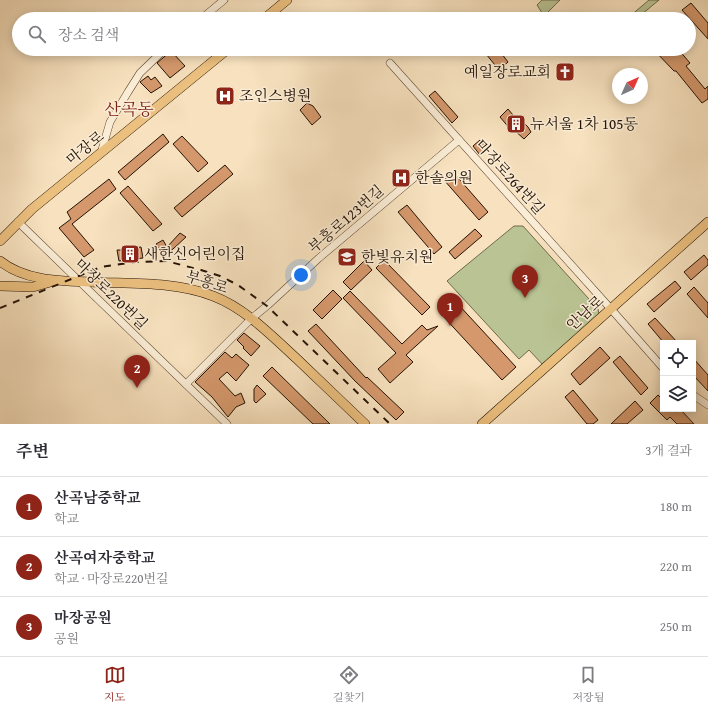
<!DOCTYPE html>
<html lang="ko">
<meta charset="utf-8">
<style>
body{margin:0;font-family:"Gentium Book Plus","Noto Serif KR",serif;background:#f7f7f7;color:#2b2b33}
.controls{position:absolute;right:12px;bottom:12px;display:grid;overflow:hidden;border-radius:0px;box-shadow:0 2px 10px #0003}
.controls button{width:36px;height:36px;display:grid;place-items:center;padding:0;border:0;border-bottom:1px solid #e1e1e2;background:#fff;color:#2b2b33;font:20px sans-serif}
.compass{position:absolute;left:612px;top:68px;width:36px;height:36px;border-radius:50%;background:#fff;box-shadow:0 2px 10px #0003;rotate:45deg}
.you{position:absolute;left:301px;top:275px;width:14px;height:14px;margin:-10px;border:3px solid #fff;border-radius:50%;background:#1a73e8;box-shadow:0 0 0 6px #1a73e833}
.badge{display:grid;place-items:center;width:26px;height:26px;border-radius:50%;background:#8f2418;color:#fff;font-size:13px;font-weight:700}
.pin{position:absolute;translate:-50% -33px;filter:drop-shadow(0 1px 2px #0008)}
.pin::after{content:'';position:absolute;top:21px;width:14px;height:12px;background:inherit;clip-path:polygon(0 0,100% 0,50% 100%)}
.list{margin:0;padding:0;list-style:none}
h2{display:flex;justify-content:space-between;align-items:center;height:52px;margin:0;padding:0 16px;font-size:17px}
h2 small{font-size:13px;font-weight:400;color:#7c7c81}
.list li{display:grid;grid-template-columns:26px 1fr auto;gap:12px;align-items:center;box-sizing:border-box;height:60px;padding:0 16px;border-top:1px solid #e1e1e2}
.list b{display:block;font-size:15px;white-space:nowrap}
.list p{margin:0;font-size:13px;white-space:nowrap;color:#7c7c81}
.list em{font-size:13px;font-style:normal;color:#7c7c81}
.icon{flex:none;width:22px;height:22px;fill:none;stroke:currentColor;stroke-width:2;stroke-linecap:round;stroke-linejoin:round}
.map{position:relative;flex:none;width:708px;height:424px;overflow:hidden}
.search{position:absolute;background:#fff;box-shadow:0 2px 10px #0003;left:12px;right:12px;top:12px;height:44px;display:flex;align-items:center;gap:10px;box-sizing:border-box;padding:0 14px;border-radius:22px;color:#7c7c81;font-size:15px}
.sheet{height:232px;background:#fff}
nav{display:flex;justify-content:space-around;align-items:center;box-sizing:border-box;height:56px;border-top:1px solid #e1e1e2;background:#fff;font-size:11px;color:#7c7c81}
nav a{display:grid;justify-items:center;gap:2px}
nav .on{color:#8f2418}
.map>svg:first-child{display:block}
.green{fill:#bac393;stroke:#6f6a4c}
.building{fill:#d4986c;stroke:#241204}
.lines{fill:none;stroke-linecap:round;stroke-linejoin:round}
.minor-casing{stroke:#594632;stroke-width:8}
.major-casing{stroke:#241204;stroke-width:10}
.minor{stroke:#faecd5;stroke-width:7}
.major{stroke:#ecc07f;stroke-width:9}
.rail{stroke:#241204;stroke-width:2;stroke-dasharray:7 7;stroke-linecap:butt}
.labels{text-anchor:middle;stroke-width:3;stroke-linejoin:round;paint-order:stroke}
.poi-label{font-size:15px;fill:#241204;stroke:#faecd5;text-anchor:start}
.street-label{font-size:15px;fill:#241204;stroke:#faecd5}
.quarter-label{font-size:17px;fill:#7a1f14;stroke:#faecd5}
</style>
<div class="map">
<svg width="708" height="424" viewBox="0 0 708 424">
<rect width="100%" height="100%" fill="#f7e1be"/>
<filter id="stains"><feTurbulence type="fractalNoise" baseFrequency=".005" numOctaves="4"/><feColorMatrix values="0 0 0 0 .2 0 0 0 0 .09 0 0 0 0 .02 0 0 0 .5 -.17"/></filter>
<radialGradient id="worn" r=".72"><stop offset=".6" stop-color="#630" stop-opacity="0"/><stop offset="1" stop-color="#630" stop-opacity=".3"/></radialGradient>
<g class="green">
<polygon points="542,0 560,0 544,16 537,5"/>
<polygon points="649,0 659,0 636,19 631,19 629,17"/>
<polygon points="514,226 523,226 598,309 599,314 543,365 529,350 519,359 447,281"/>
</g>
<g class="building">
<polygon points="691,3 708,23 708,39 682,10"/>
<polygon points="482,49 498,49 508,62 499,70"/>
<polygon points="653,49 678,49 690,63 686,66 705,89 708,86 708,99 702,103 676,71 674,71"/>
<polygon points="171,51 185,66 170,78 157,63"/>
<polygon points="562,63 573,75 567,79 557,68"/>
<polygon points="148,76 151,80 155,77 162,86 151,93 140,82"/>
<polygon points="435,91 458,117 452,123 429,96"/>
<polygon points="307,103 313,106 321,117 312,125 300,110"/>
<polygon points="508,109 518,121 521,120 528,127 531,132 524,139 513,129 511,130 500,117"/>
<polygon points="163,134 169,142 125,180 118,172"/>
<polygon points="182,136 208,163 198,172 173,144"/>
<polygon points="480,140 487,148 480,155 473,146"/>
<polygon points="225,165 233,174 182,217 174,208"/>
<polygon points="453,172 488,212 479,220 444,180"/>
<polygon points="109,179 116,189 72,224 94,250 84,257 59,228 71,219 67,212"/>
<polygon points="128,186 162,224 153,231 120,193"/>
<polygon points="407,205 442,247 434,254 398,212"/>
<polygon points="475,229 482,236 455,259 449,252"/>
<polygon points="180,233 186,237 173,249 163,256 156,244 163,240 167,247"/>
<polygon points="141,247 143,258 119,261 117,250 133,250 134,248"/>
<polygon points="704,255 708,260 708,265 691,280 684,272"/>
<polygon points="384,260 430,307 422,315 376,268"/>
<polygon points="364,261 372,270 351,290 343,282"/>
<polygon points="675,281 681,288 654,312 647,304"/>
<polygon points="694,287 708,303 708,318 687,294"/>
<polygon points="333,290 342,299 322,319 313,310"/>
<polygon points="350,291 402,344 422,325 427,330 438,326 406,355 413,362 390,383 378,369 396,353 343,298"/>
<polygon points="456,302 516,367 502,380 442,315"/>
<polygon points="655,318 678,343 664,343 648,324"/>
<polygon points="316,324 366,378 367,377 404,412 396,420 355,381 308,331"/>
<polygon points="244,333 260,346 251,356 243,348 244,347 237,340"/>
<polygon points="600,347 610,358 580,385 571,374"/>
<polygon points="225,352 232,358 236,354 249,365 236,381 227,372 219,379 235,396 241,393 245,403 236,407 228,417 212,397 195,382"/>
<polygon points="620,356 648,388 641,395 613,362"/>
<polygon points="693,358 708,375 708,391 693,375"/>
<polygon points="272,367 330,424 313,424 263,376"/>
<polygon points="257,385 266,394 256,403 254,401 254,389"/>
<polygon points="573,390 598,420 593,424 587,424 565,397"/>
<polygon points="658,395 663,400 663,409 672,409 675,412 680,409 694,424 677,424 670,417 667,420 650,403"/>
<polygon points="635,401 643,410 627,424 611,424"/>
</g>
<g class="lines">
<defs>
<g id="minor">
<polyline points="201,19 224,0"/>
<polyline points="390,63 611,309 663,368"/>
<polyline points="101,153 110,122 128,92 140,73 165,49"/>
<polyline points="18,222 227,424"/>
<polyline points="186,384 251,319 268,305 319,258 459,140"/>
<polyline points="693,395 708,405"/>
</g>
<g id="major">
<polyline points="264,19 287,0"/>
<polyline points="0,241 32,209 228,49"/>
<path d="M0,261C25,281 60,281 90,282C130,284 174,281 213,296C245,308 272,336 297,359C320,381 342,402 365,424"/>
<polyline points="0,286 33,287 54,281"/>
<polyline points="482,424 708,222"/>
</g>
</defs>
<use href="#minor" class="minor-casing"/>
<use href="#major" class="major-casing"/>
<use href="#minor" class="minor"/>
<use href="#major" class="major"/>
<polyline class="rail" points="0,308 101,267 135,262 166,261 201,270 220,276 238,285 267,306 390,424"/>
</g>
<defs>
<symbol id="church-square" viewBox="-11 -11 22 22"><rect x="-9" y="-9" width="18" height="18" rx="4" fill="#8f2418" stroke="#faecd5"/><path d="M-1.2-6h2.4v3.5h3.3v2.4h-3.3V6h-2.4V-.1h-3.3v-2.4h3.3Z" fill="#fff"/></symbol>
<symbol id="hospital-square" viewBox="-11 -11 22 22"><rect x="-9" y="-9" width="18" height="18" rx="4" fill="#8f2418" stroke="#faecd5"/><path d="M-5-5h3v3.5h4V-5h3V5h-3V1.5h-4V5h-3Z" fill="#fff"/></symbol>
<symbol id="building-square" viewBox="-11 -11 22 22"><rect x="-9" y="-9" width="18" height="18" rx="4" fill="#8f2418" stroke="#faecd5"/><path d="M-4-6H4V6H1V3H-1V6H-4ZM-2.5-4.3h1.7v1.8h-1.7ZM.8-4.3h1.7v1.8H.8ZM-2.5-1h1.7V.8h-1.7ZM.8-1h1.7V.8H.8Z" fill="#fff"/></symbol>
<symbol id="school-square" viewBox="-11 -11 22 22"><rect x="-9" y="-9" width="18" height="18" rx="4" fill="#8f2418" stroke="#faecd5"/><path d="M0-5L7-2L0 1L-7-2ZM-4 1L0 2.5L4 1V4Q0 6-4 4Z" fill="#fff"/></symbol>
</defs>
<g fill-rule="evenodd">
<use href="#church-square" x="554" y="61" width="22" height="22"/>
<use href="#hospital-square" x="214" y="85" width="22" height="22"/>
<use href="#building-square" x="505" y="113" width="22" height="22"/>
<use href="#hospital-square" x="390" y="167" width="22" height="22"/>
<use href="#building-square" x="119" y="243" width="22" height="22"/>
<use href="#school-square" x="336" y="246" width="22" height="22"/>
</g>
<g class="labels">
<g class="poi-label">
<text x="551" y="77" text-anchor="end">예일장로교회</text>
<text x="239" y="101">조인스병원</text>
<text x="530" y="129">뉴서울 1차 105동</text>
<text x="415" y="183">한솔의원</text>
<text x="144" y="259">새한신어린이집</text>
<text x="361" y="262">한빛유치원</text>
</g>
<g class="street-label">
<text transform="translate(85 148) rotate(-39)" y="5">마장로</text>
<text transform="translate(510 177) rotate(48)" y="5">마장로264번길</text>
<text transform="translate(346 219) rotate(-41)" y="5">부흥로123번길</text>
<text transform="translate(207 282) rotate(18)" y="5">부흥로</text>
<text transform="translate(111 294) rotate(44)" y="5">마장로220번길</text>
<text transform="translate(585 313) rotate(-42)" y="5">안남로</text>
</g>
<g class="quarter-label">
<text x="129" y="115">산곡동</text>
</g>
</g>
<rect width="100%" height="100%" filter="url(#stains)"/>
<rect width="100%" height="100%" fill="url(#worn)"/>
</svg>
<div class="controls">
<button><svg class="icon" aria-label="locate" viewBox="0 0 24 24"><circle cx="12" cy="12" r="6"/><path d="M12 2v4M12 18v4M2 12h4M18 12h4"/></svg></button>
<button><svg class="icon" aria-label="layers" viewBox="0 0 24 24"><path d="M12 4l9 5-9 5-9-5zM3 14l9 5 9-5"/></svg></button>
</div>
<svg class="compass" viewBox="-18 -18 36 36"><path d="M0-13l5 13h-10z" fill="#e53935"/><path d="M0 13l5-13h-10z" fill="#7c7c81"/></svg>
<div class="you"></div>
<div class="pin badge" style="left:450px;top:326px">1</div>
<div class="pin badge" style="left:137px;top:388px">2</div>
<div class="pin badge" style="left:525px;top:298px">3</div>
<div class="search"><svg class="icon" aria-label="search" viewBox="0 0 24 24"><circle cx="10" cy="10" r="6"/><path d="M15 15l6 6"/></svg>장소 검색</div>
</div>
<section class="sheet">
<h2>주변<small>3개 결과</small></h2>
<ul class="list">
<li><span class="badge">1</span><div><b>산곡남중학교</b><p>학교</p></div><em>180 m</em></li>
<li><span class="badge">2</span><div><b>산곡여자중학교</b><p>학교 · 마장로220번길</p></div><em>220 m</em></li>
<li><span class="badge">3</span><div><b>마장공원</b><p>공원</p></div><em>250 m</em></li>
</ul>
</section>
<nav>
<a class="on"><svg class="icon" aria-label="map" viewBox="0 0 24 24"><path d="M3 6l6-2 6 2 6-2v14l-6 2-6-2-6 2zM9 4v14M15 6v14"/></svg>지도</a>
<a><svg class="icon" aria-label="directions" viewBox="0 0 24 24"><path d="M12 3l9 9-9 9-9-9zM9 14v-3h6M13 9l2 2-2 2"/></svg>길찾기</a>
<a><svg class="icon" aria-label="saved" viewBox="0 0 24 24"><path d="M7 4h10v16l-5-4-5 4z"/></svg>저장됨</a>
</nav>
